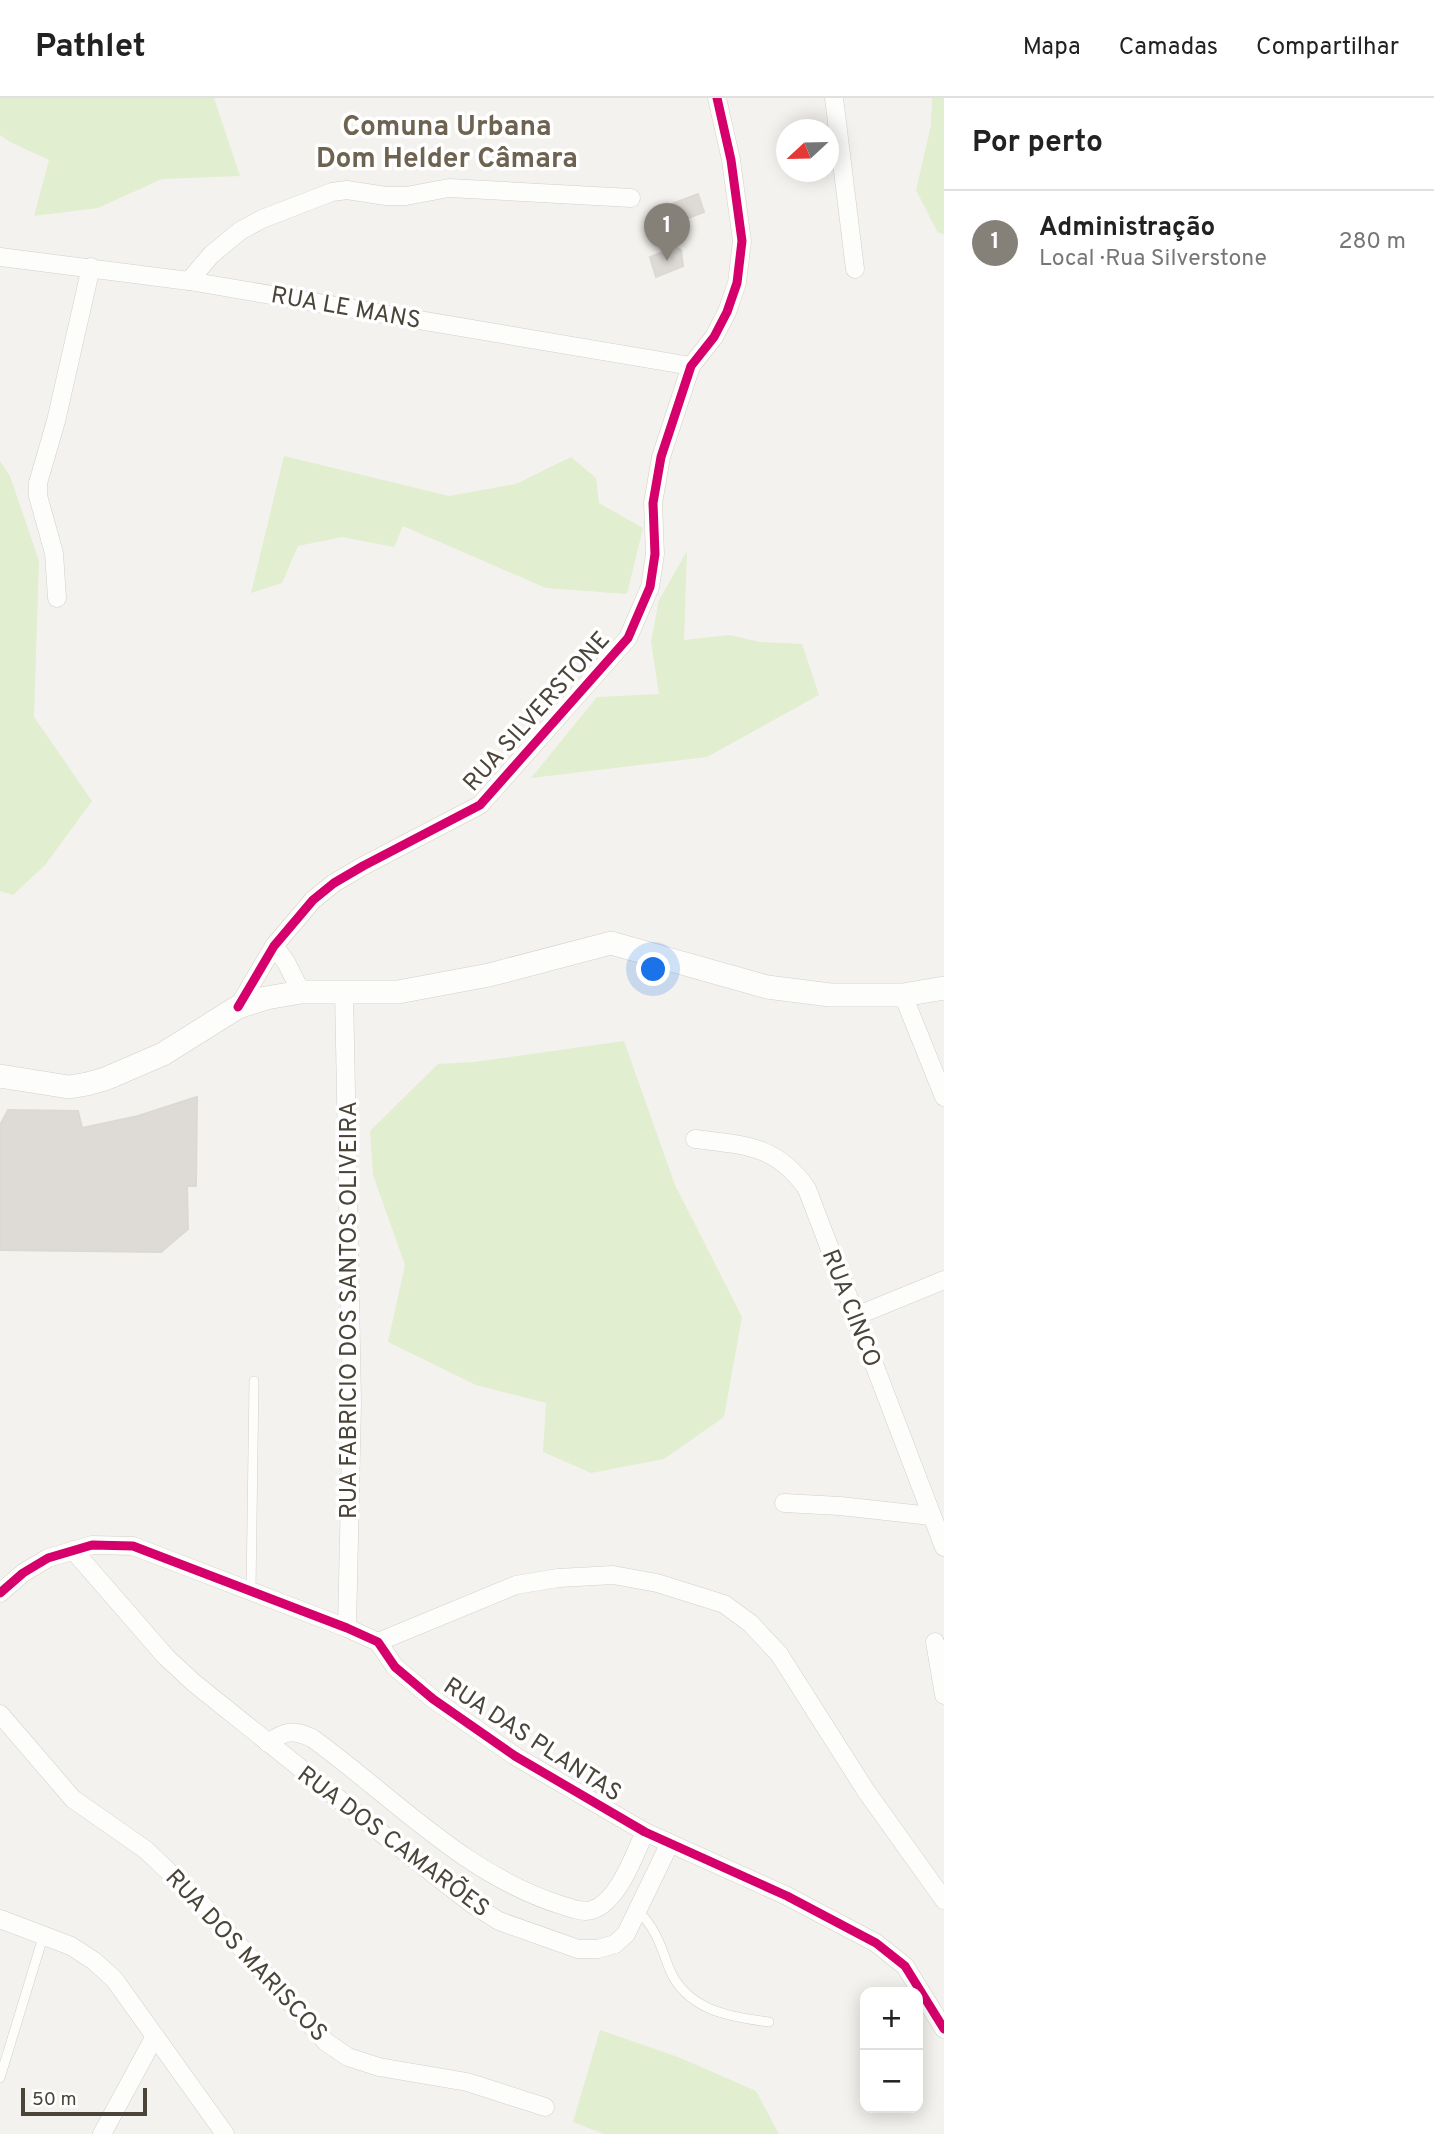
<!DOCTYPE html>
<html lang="pt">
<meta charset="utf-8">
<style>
body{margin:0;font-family:Overpass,sans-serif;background:#f6f6f6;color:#222}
.controls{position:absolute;right:21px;bottom:21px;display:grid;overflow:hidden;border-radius:14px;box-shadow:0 4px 18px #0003}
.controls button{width:63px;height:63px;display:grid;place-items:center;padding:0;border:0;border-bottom:2px solid #e0e0e0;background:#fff;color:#222;font:35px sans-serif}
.compass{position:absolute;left:776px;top:21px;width:63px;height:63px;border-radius:50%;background:#fff;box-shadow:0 4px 18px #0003;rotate:248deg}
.scale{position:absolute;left:21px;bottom:18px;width:126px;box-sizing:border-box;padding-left:7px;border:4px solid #4b4439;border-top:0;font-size:19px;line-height:24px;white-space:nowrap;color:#4b4439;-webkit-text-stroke:5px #fff;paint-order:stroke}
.you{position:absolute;left:654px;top:872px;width:24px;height:24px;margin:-18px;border:5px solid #fff;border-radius:50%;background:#1a73e8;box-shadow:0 0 0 10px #1a73e833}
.badge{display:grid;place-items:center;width:46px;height:46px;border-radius:50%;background:#868178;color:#fff;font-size:23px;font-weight:700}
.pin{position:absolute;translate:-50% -58px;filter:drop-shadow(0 2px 4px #0008)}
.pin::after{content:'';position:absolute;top:37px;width:24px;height:21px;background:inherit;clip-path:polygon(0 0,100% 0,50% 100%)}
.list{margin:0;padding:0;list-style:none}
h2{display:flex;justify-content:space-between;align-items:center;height:91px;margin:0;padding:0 28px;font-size:30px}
h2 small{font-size:23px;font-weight:400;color:#767676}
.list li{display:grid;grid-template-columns:46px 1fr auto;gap:21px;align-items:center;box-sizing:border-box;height:105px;padding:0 28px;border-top:2px solid #e0e0e0}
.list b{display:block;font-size:26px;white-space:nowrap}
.list p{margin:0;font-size:23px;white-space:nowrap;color:#767676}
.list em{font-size:23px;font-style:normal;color:#767676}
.map{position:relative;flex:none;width:944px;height:2036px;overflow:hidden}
header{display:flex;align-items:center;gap:42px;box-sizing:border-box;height:98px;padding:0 35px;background:#fff;border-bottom:2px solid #e0e0e0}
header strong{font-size:33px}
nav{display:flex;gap:38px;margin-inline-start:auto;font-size:24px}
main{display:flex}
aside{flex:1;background:#fff}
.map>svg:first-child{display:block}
.green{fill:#e1eecf}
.building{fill:#dedbd6;stroke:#dcd9d4;stroke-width:2}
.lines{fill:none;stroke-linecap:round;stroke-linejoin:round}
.service-casing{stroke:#d2d0cb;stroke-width:10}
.minor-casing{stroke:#d2d0cb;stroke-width:19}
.tertiary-casing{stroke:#d2d0cb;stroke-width:24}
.service{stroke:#fdfdfc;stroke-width:9}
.minor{stroke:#fdfdfc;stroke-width:18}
.tertiary{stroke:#fdfdfc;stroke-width:23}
.cycleway-casing{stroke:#fff;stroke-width:13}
.cycleway{stroke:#d6006c;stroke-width:9}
.labels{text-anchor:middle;stroke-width:7;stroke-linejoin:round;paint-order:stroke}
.street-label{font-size:24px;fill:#4b4439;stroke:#fff}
.quarter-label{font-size:28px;font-weight:bold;fill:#6e6250;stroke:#fff}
</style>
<header>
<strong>Pathlet</strong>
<nav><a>Mapa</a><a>Camadas</a><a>Compartilhar</a></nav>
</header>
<main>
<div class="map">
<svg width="944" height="2036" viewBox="0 0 944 2036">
<rect width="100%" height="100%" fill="#f4f2ee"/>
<g class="green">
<polygon points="0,0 214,0 240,78 162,81 98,110 34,118 49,62 10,44 0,37"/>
<polygon points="932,0 944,0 944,136 938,135 916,92 931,27"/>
<polygon points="284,358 449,398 516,386 571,359 596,380 599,405 643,430 627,496 546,490 403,428 394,449 342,439 298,448 282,485 251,495"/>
<polygon points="0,363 10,378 39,463 34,619 92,703 45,767 13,797 0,793"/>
<polygon points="687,453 684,542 730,537 760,544 802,546 819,597 707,659 531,680 597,599 659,596 651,544 659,502"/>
<polygon points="624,943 675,1087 742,1219 724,1319 664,1361 591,1375 543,1354 546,1305 476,1287 388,1244 405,1167 373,1077 370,1033 438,966 474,964"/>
<polygon points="600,1932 678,1959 756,1993 779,2036 604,2036 573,2024"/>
</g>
<g class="building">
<polygon points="698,96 704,114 668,128 661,110"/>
<polygon points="676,149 681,152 683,168 656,179 650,159"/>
<polygon points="197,999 196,1088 187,1088 188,1131 161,1154 0,1152 0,1027 8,1012 78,1013 82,1030 138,1018"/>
</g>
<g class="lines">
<defs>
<g id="service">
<polyline points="251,1492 254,1283"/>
<path d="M638,1813C655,1829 661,1848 669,1870C686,1912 729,1919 769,1924"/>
<polyline points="0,1980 44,1836"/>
</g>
<g id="minor">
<polyline points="834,0 855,171"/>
<polyline points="0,159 189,183 691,268"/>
<polyline points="189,183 211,157 240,133 262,121 332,94 347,92 386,98 406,98 449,90 631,100"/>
<polyline points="57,500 54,455 38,398 38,385 56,323 91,169"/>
<polyline points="274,848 286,864 301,894"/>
<polyline points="344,893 352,1304 347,1530"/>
<polyline points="903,897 944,999"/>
<polyline points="238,909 274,848 313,802 334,785 363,768 480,707 628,540 650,489 655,456 653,405 661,359 691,268 714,239 727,214 737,185 742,143 731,62 717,0"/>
<path d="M695,1041C744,1047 777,1047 807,1091L944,1449"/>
<polyline points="856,1218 944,1182"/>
<polyline points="784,1405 840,1408 931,1418"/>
<polyline points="73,1452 166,1559 194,1585 390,1742 472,1806 499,1823 578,1851 598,1851 615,1846 626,1836 670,1745"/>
<polyline points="0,1495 23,1475 48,1460 92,1447 133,1448 347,1530 378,1544 395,1569 433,1601 515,1658 645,1734 787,1798 876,1845 905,1868 944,1931"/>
<polyline points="378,1544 516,1487 558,1480 613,1477 657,1485 724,1506 750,1525 779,1556 866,1693 944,1802"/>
<polyline points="935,1544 944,1597"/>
<polyline points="0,1616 73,1701 146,1752 200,1804 326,1944 348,1959 379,1969 467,1984 545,2009"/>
<path d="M268,1645C285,1633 293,1631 312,1640C392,1698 465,1777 561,1807C570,1810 583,1815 592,1812C619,1803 634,1757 645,1734"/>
<polyline points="0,1821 71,1848 94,1863 114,1881 225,2036"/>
<polyline points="102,2036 155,1938"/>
</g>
<polyline id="tertiary" points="0,978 69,989 87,986 105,981 163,956 238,909 266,900 301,894 398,894 489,877 611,845 767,889 830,897 903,897 944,890"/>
</defs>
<use href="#service" class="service-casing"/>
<use href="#minor" class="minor-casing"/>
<use href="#tertiary" class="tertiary-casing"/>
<use href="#service" class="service"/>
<use href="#minor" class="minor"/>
<use href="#tertiary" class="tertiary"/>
<defs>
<g id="cycleway">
<polyline points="238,909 274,848 313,802 334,785 363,768 480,707 628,540 650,489 655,456 653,405 661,359 691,268 714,239 727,214 737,185 742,143 731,62 717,0"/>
<polyline points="0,1495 23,1475 48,1460 92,1447 133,1448 347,1530 378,1544 395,1569 433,1601 515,1658 645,1734 787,1798 876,1845 905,1868 944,1931"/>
</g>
</defs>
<use href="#cycleway" class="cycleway-casing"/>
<use href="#cycleway" class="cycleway"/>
</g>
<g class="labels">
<g class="street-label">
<text transform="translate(346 209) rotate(10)" y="8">RUA LE MANS</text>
<text transform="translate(536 613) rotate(-48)" y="8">RUA SILVERSTONE</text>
<text transform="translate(852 1210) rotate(69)" y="8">RUA CINCO</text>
<text transform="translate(348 1212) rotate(-90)" y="8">RUA FABRICIO DOS SANTOS OLIVEIRA</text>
<text transform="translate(533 1641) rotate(33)" y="8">RUA DAS PLANTAS</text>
<text transform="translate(394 1743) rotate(37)" y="8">RUA DOS CAMARÕES</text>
<text transform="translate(247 1857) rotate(47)" y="8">RUA DOS MARISCOS</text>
</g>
<g class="quarter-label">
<text x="447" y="37">Comuna Urbana<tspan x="447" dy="32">Dom Helder Câmara</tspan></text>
</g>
</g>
</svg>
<div class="controls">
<button>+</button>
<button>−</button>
</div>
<svg class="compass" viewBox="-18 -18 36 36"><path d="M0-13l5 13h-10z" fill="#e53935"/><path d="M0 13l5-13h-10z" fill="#767676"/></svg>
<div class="scale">50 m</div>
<div class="you"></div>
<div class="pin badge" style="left:667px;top:163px">1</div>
</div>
<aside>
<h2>Por perto<small></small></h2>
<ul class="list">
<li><span class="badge">1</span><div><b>Administração</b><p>Local · Rua Silverstone</p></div><em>280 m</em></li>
</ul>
</aside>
</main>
